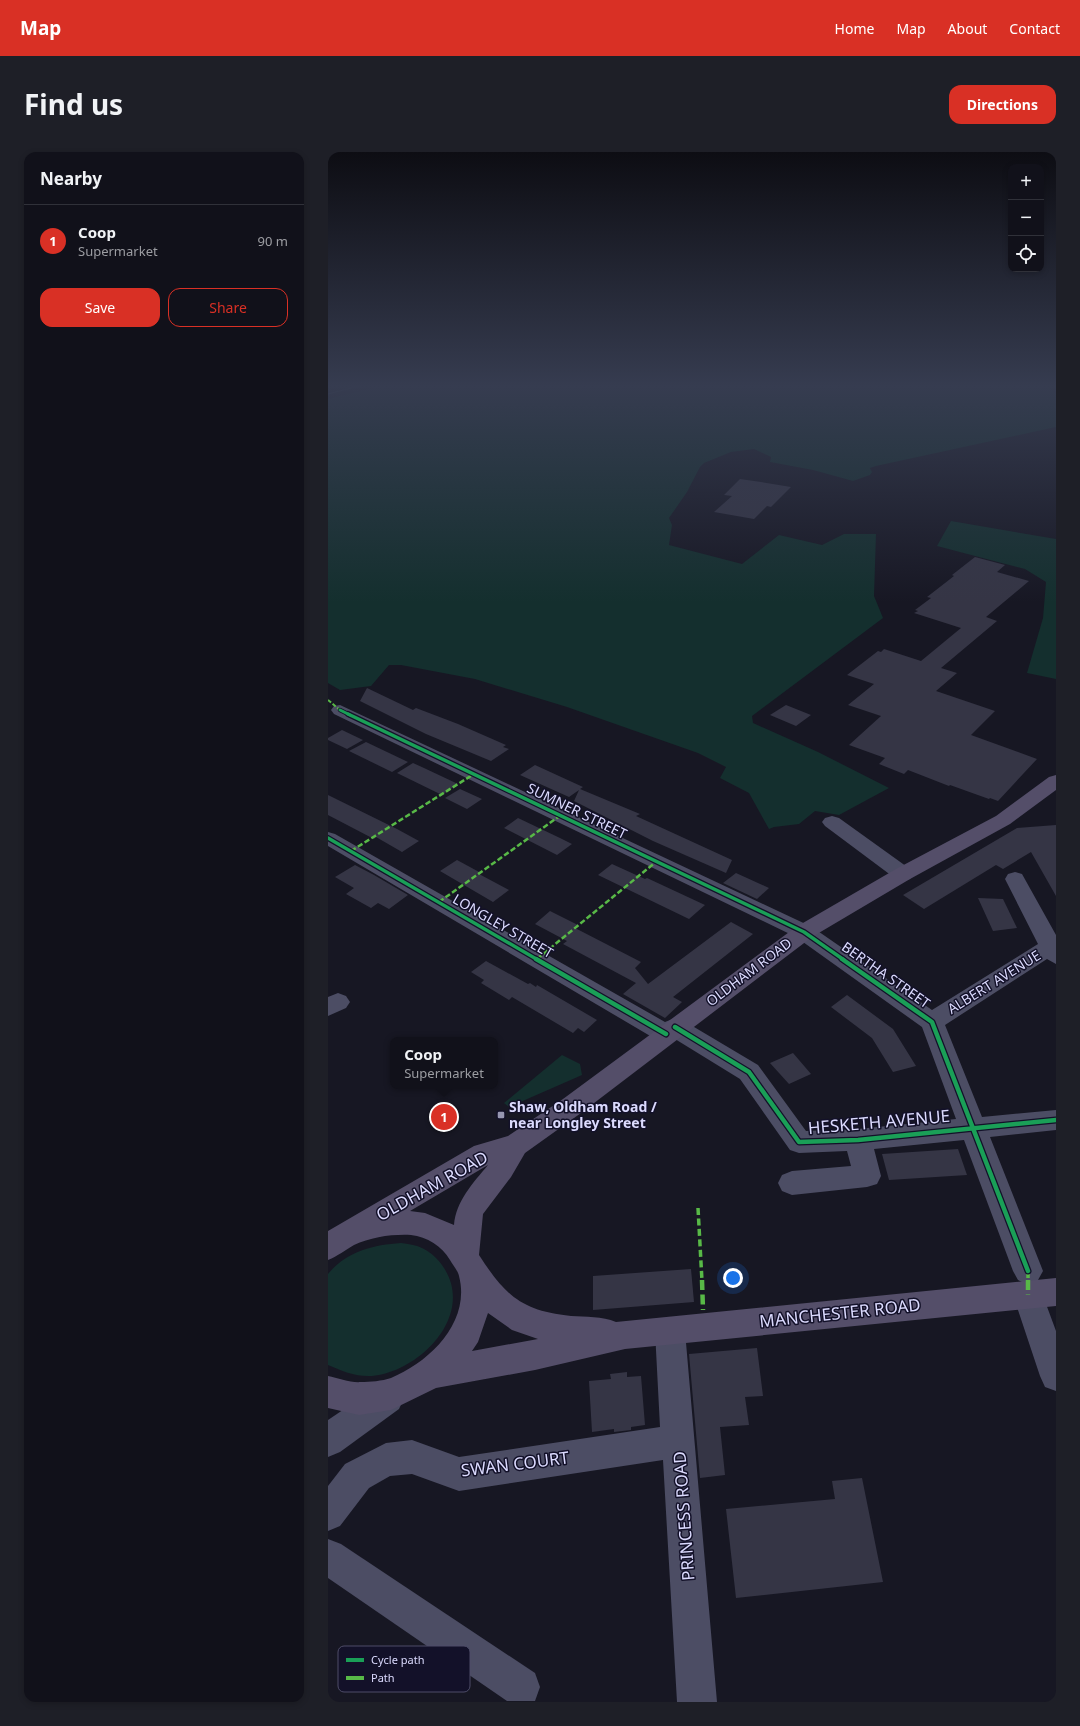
<!DOCTYPE html>
<meta charset="utf-8">
<style>
body{margin:0;font-family:"Noto Sans",sans-serif;background:#1e1f27;color:#f1f3f6}
.controls{position:absolute;right:12px;top:12px;display:grid;overflow:hidden;border-radius:8px;box-shadow:0 2px 6px #0003}
.controls button{width:36px;height:36px;display:grid;place-items:center;padding:0;border:0;border-bottom:1px solid #303139;background:#11111a;color:#f1f3f6;font:20px sans-serif}
.you{position:absolute;left:405px;top:1126px;width:14px;height:14px;margin:-10px;border:3px solid #fff;border-radius:50%;background:#1a73e8;box-shadow:0 0 0 6px #1a73e833}
.badge{display:grid;place-items:center;width:26px;height:26px;border-radius:50%;background:#d93025;color:#fff;font-size:13px;font-weight:700}
.pin{position:absolute;translate:-50% -50%;border:2px solid #fff;box-shadow:0 1px 4px #0006}
.popup{position:absolute;left:62px;top:885px;width:108px;height:52px;box-sizing:border-box;display:grid;place-content:center;border-radius:8px;background:#11111a;filter:drop-shadow(0 1px 3px #0005);font-size:13px;white-space:nowrap;color:#9c9da2}
.popup b{font-size:15px;color:#f1f3f6}
.popup::after{content:'';position:absolute;left:50%;top:100%;margin-left:-8px;border:8px solid transparent;border-top-color:#11111a}
.list{margin:0;padding:0;list-style:none}
h2{display:flex;justify-content:space-between;align-items:center;height:52px;margin:0;padding:0 16px;font-size:17px}
h2 small{font-size:13px;font-weight:400;color:#9c9da2}
.list li{display:grid;grid-template-columns:26px 1fr auto;gap:12px;align-items:center;box-sizing:border-box;height:72px;padding:0 16px;border-top:1px solid #303139}
.list b{display:block;font-size:15px;white-space:nowrap}
.list p{margin:0;font-size:13px;white-space:nowrap;color:#9c9da2}
.list em{font-size:13px;font-style:normal;color:#9c9da2}
.actions{display:flex;gap:8px;padding:12px 16px}
.actions a{flex:1;padding:9px 0;border:1px solid #d93025;border-radius:12px;text-align:center;font-size:14px;color:#d93025}
.actions .main{background:#d93025;color:#fff}
.icon{flex:none;width:22px;height:22px;fill:none;stroke:currentColor;stroke-width:2;stroke-linecap:round;stroke-linejoin:round}
.map{position:relative;flex:none;width:728px;height:1550px;overflow:hidden;border-radius:12px}
header{display:flex;align-items:center;gap:24px;box-sizing:border-box;height:56px;padding:0 20px;background:#d93025;color:#fff}
header strong{font-size:19px}
nav{display:flex;gap:22px;margin-inline-start:auto;font-size:14px}
.intro{display:flex;align-items:center;justify-content:space-between;box-sizing:border-box;height:96px;padding:0 24px}
h1{margin:0;font-size:28px}
.button{padding:10px 18px;border-radius:12px;background:#d93025;color:#fff;font-size:14px;font-weight:700}
main{display:flex;gap:24px;padding:0 24px}
aside{flex:1;background:#11111a;border-radius:12px;box-shadow:0 2px 6px #0003}
.map>svg:first-child{display:block}
.green{fill:#142f2e}
.building{fill:#353545}
.lines{fill:none;stroke-linecap:round;stroke-linejoin:round}
.minor{fill:#4c4d64;fill-rule:evenodd}
.major{fill:#544e69;fill-rule:evenodd}
.tram{stroke:#455d6c;stroke-width:1}
.quiet-far3{stroke:#58b947;stroke-width:2;stroke-dasharray:4 2;stroke-linecap:butt}
.quiet-far2{stroke:#58b947;stroke-width:2.5;stroke-dasharray:5.5 2.5;stroke-linecap:butt}
.quiet-far1{stroke:#58b947;stroke-width:3.5;stroke-dasharray:7 3.5;stroke-linecap:butt}
.quiet{stroke:#58b947;stroke-width:4.5;stroke-dasharray:10 4.5;stroke-linecap:butt}
.cycleway-far2-casing{stroke:#131129;stroke-width:4.5}
.cycleway-far1-casing{stroke:#131129;stroke-width:6}
.cycleway-casing{stroke:#131129;stroke-width:7}
.cycleway-far2{stroke:#1a9f57;stroke-width:3}
.cycleway-far1{stroke:#1a9f57;stroke-width:3.5}
.cycleway{stroke:#1a9f57;stroke-width:4.5}
.poi-dot{fill:#9696b1;stroke:#131129;stroke-width:1.5}
.labels{text-anchor:middle;stroke-width:3;stroke-linejoin:round;paint-order:stroke}
.street-label{font-size:14px;fill:#dbdafe;stroke:#131129}
.poi-label{font-size:14px;font-weight:bold;fill:#dbdafe;stroke:#131129;text-anchor:start}
.near-street-label{font-size:17px;fill:#dbdafe;stroke:#131129}
.key{fill:#131129;stroke:#4f4d69;stroke-width:1}
.key-label{font-size:11px;fill:#dbdafe}
</style>
<header>
<strong>Map</strong>
<nav><a>Home</a><a>Map</a><a>About</a><a>Contact</a></nav>
</header>
<div class="intro"><h1>Find us</h1><a class="button">Directions</a></div>
<main>
<aside>
<h2>Nearby<small></small></h2>
<ul class="list">
<li><span class="badge">1</span><div><b>Coop</b><p>Supermarket</p></div><em>90 m</em></li>
</ul>
<div class="actions"><a class="main">Save</a><a>Share</a></div>
</aside>
<div class="map">
<svg width="728" height="1550" viewBox="0 0 728 1550">
<rect width="100%" height="100%" fill="#171723"/>
<g class="green">
<polygon points="60,232 728,233 719,234 728,241 728,275 548,314 542,316 544,320 542,323 525,329 485,318 442,310 443,305 426,297 403,300 376,311 372,315 359,340 341,366 344,373 341,393 414,412 451,383 494,393 516,382 548,382 546,444 555,466 424,564 425,571 490,600 561,636 511,663 487,659 471,672 446,675 441,677 421,641 392,626 398,615 370,601 239,555 147,527 73,513 61,513 43,534 12,538 0,531 0,247"/>
<polygon points="623,369 728,387 728,527 699,521 715,466 718,430 697,417 609,394"/>
<polygon points="234,903 252,912 254,923 181,955 176,951"/>
<path d="M73,1091C80,1092 88,1093 94,1096C103,1100 111,1108 116,1116C147,1164 91,1220 44,1224C28,1225 14,1219 0,1213V1122C19,1099 45,1093 73,1091Z"/>
</g>
<g class="building">
<polygon points="412,327 433,330 463,335 443,355 439,354 426,367 386,360 404,344 396,343"/>
<polygon points="647,405 677,413 669,420 701,429 658,465 669,469 613,516 629,521 608,539 667,559 643,583 709,607 670,649 662,646 661,647 622,633 621,634 580,618 576,622 551,612 557,606 521,593 553,564 520,553 546,532 519,523 550,499 553,500 556,497 593,509 633,476 586,461 590,459 587,458 603,446 599,445 626,424 624,423"/>
<polygon points="39,536 85,558 88,556 130,572 178,593 175,595 181,597 163,609 98,582 32,549"/>
<polygon points="458,553 483,563 468,574 442,563"/>
<polygon points="14,578 35,588 19,597 0,588 0,586"/>
<polygon points="38,590 80,610 64,620 21,599"/>
<polygon points="85,611 96,616 130,632 114,643 69,621"/>
<polygon points="207,613 255,635 252,637 312,662 308,664 404,708 398,721 325,689 246,649 251,638 241,645 192,623"/>
<polygon points="132,637 154,647 139,657 117,646"/>
<polygon points="0,643 69,677 91,689 74,700 48,685 46,687 0,663"/>
<polygon points="190,666 232,686 244,692 229,703 176,676"/>
<polygon points="728,673 728,744 703,700 675,717 668,713 596,757 575,743 689,676"/>
<polygon points="129,708 153,721 151,722 181,738 165,750 112,719"/>
<polygon points="284,712 317,727 319,726 377,753 361,767 270,723"/>
<polygon points="27,713 46,723 80,743 61,757 50,751 43,756 18,742 26,736 7,725"/>
<polygon points="408,721 441,736 429,747 395,731"/>
<polygon points="650,746 675,747 689,776 665,779"/>
<polygon points="222,759 250,773 247,776 313,810 307,816 320,832 403,770 425,782 345,845 354,850 337,866 295,842 308,831 235,792 239,789 207,772"/>
<polygon points="158,809 200,832 202,831 208,835 209,833 269,868 256,880 250,876 245,881 184,845 181,848 153,831 156,828 143,820"/>
<polygon points="519,843 565,877 588,914 565,920 544,886 503,855"/>
<polygon points="465,901 483,922 461,932 442,911"/>
<polygon points="630,997 639,1023 561,1028 554,1002"/>
<polygon points="363,1117 366,1150 265,1158 265,1124"/>
<polygon points="429,1196 435,1244 417,1245 421,1273 392,1275 397,1323 372,1326 361,1202"/>
<polygon points="299,1220 299,1225 313,1224 317,1273 303,1275 303,1278 286,1280 286,1277 264,1280 261,1229 283,1227 282,1222"/>
<polygon points="534,1326 555,1430 408,1446 398,1357 507,1347 504,1329"/>
</g>
<g class="lines">
<g class="minor">
<polygon points="12,553 484,775 604,858 710,792 677,727 680,722 687,720 694,722 728,783 728,812 719,807 617,873 654,965 728,958 728,978 662,985 715,1119 710,1128 704,1131 711,1133 728,1179 728,1239 717,1235 712,1224 685,1143 689,1133 696,1131 690,1128 685,1119 636,988 546,997 553,1024 549,1032 539,1035 464,1043 454,1039 450,1031 454,1023 464,1019 523,1014 519,999 471,1001 462,998 412,927 347,887 338,891 329,888 0,694 0,680 7,682 337,870 347,866 356,869 430,913 478,979 530,977 628,967 594,875 468,785 6,562 3,558 6,554"/>
<polygon points="504,664 511,666 582,717 585,722 582,727 575,729 568,727 497,674 494,670 497,666"/>
<polygon points="10,841 18,844 22,850 18,856 0,864 0,845"/>
<polygon points="342,1165 353,1169 357,1179 389,1550 349,1550 335,1308 131,1339 84,1322 62,1324 41,1336 12,1374 0,1379 0,1334 17,1312 58,1291 84,1288 131,1305 332,1275 327,1179 331,1169"/>
<polygon points="60,1230 71,1235 76,1246 71,1257 12,1300 0,1305 0,1268 49,1235"/>
<polygon points="0,1387 13,1392 207,1521 212,1535 207,1549 179,1549 0,1426"/>
</g>
<path class="major" d="M728,623V638L682,672L582,727L484,785L253,961L197,1001L183,1025L155,1062L151,1103C177,1143 193,1159 243,1164C258,1165 274,1164 288,1170L728,1126V1154L297,1197L207,1218L108,1236L63,1258L31,1263L0,1256V1224C10,1226 23,1231 33,1230C42,1230 54,1229 63,1226C102,1210 143,1170 131,1124C130,1119 125,1113 122,1108C114,1094 99,1085 83,1083C65,1082 43,1085 26,1093C17,1098 10,1104 0,1108V1079L146,994L180,984L235,947L468,775L568,717L668,664L721,625ZM160,1013C145,1031 128,1049 126,1073L97,1061L82,1059ZM160,1161L184,1178L210,1187L144,1199L150,1190Z"/>
<polyline class="tram" points="0,242 38,232"/>
<polyline class="quiet-far3" points="0,548 12,558"/>
<g class="quiet-far2">
<polyline points="23,699 146,622"/>
<polyline points="111,750 233,663"/>
<polyline points="209,807 329,709"/>
</g>
<g class="quiet-far1">
<polyline points="370,1056 374,1129"/>
<polyline points="700,1119 700,1129"/>
</g>
<g class="quiet">
<polyline points="374,1128 375,1158"/>
<polyline points="700,1128 700,1143"/>
</g>
<defs>
<polyline id="cycleway-far2" points="12,558 22,563"/>
<g id="cycleway-far1">
<polyline points="20,562 476,780 516,808"/>
<polyline points="0,686 210,808"/>
</g>
<g id="cycleway">
<polyline points="208,807 338,882"/>
<polyline points="514,807 604,870 700,1119"/>
<polyline points="347,875 421,920 471,990 530,988 728,968"/>
</g>
</defs>
<use href="#cycleway-far2" class="cycleway-far2-casing"/>
<use href="#cycleway-far1" class="cycleway-far1-casing"/>
<use href="#cycleway" class="cycleway-casing"/>
<use href="#cycleway-far2" class="cycleway-far2"/>
<use href="#cycleway-far1" class="cycleway-far1"/>
<use href="#cycleway" class="cycleway"/>
</g>
<linearGradient id="sky" x2="0" y2="1"><stop stop-color="#0d0d13"/><stop offset="0.52" stop-color="#363c50"/><stop offset="1" stop-color="#363c50" stop-opacity="0"/></linearGradient>
<rect width="728" height="450" fill="url(#sky)"/>
<rect class="poi-dot" x="169" y="959" width="8" height="8" rx="2"/>
<g class="labels">
<g class="street-label">
<text transform="translate(249 659) rotate(26)" y="5">SUMNER STREET</text>
<text transform="translate(175 774) rotate(30)" y="5">LONGLEY STREET</text>
<text transform="translate(421 820) rotate(-37)" y="5">OLDHAM ROAD</text>
<text transform="translate(558 823) rotate(35)" y="5">BERTHA STREET</text>
<text transform="translate(666 830) rotate(-32)" y="5">ALBERT AVENUE</text>
</g>
<g class="poi-label">
<text x="181" y="960">Shaw, Oldham Road /<tspan x="181" dy="16">near Longley Street</tspan></text>
</g>
<g class="near-street-label">
<text transform="translate(551 970) rotate(-5)" y="6">HESKETH AVENUE</text>
<text transform="translate(104 1034) rotate(-29)" y="6">OLDHAM ROAD</text>
<text transform="translate(512 1161) rotate(-6)" y="6">MANCHESTER ROAD</text>
<text transform="translate(187 1312) rotate(-7)" y="6">SWAN COURT</text>
<text transform="translate(356 1364) rotate(-94)" y="6">PRINCESS ROAD</text>
</g>
</g>
<rect x="10" y="1494" width="132" height="46" rx="6" class="key"/>
<rect x="18" y="1506" width="18" height="4" fill="#1a9f57"/>
<rect x="18" y="1524" width="18" height="4" fill="#58b947"/>
<g class="key-label">
<text x="43" y="1512">Cycle path</text>
<text x="43" y="1530">Path</text>
</g>
</svg>
<div class="controls">
<button>+</button>
<button>−</button>
<button><svg class="icon" aria-label="locate" viewBox="0 0 24 24"><circle cx="12" cy="12" r="6"/><path d="M12 2v4M12 18v4M2 12h4M18 12h4"/></svg></button>
</div>
<div class="you"></div>
<div class="pin badge" style="left:116px;top:965px">1</div>
<div class="popup"><b>Coop</b>Supermarket</div>
</div>
</main>
